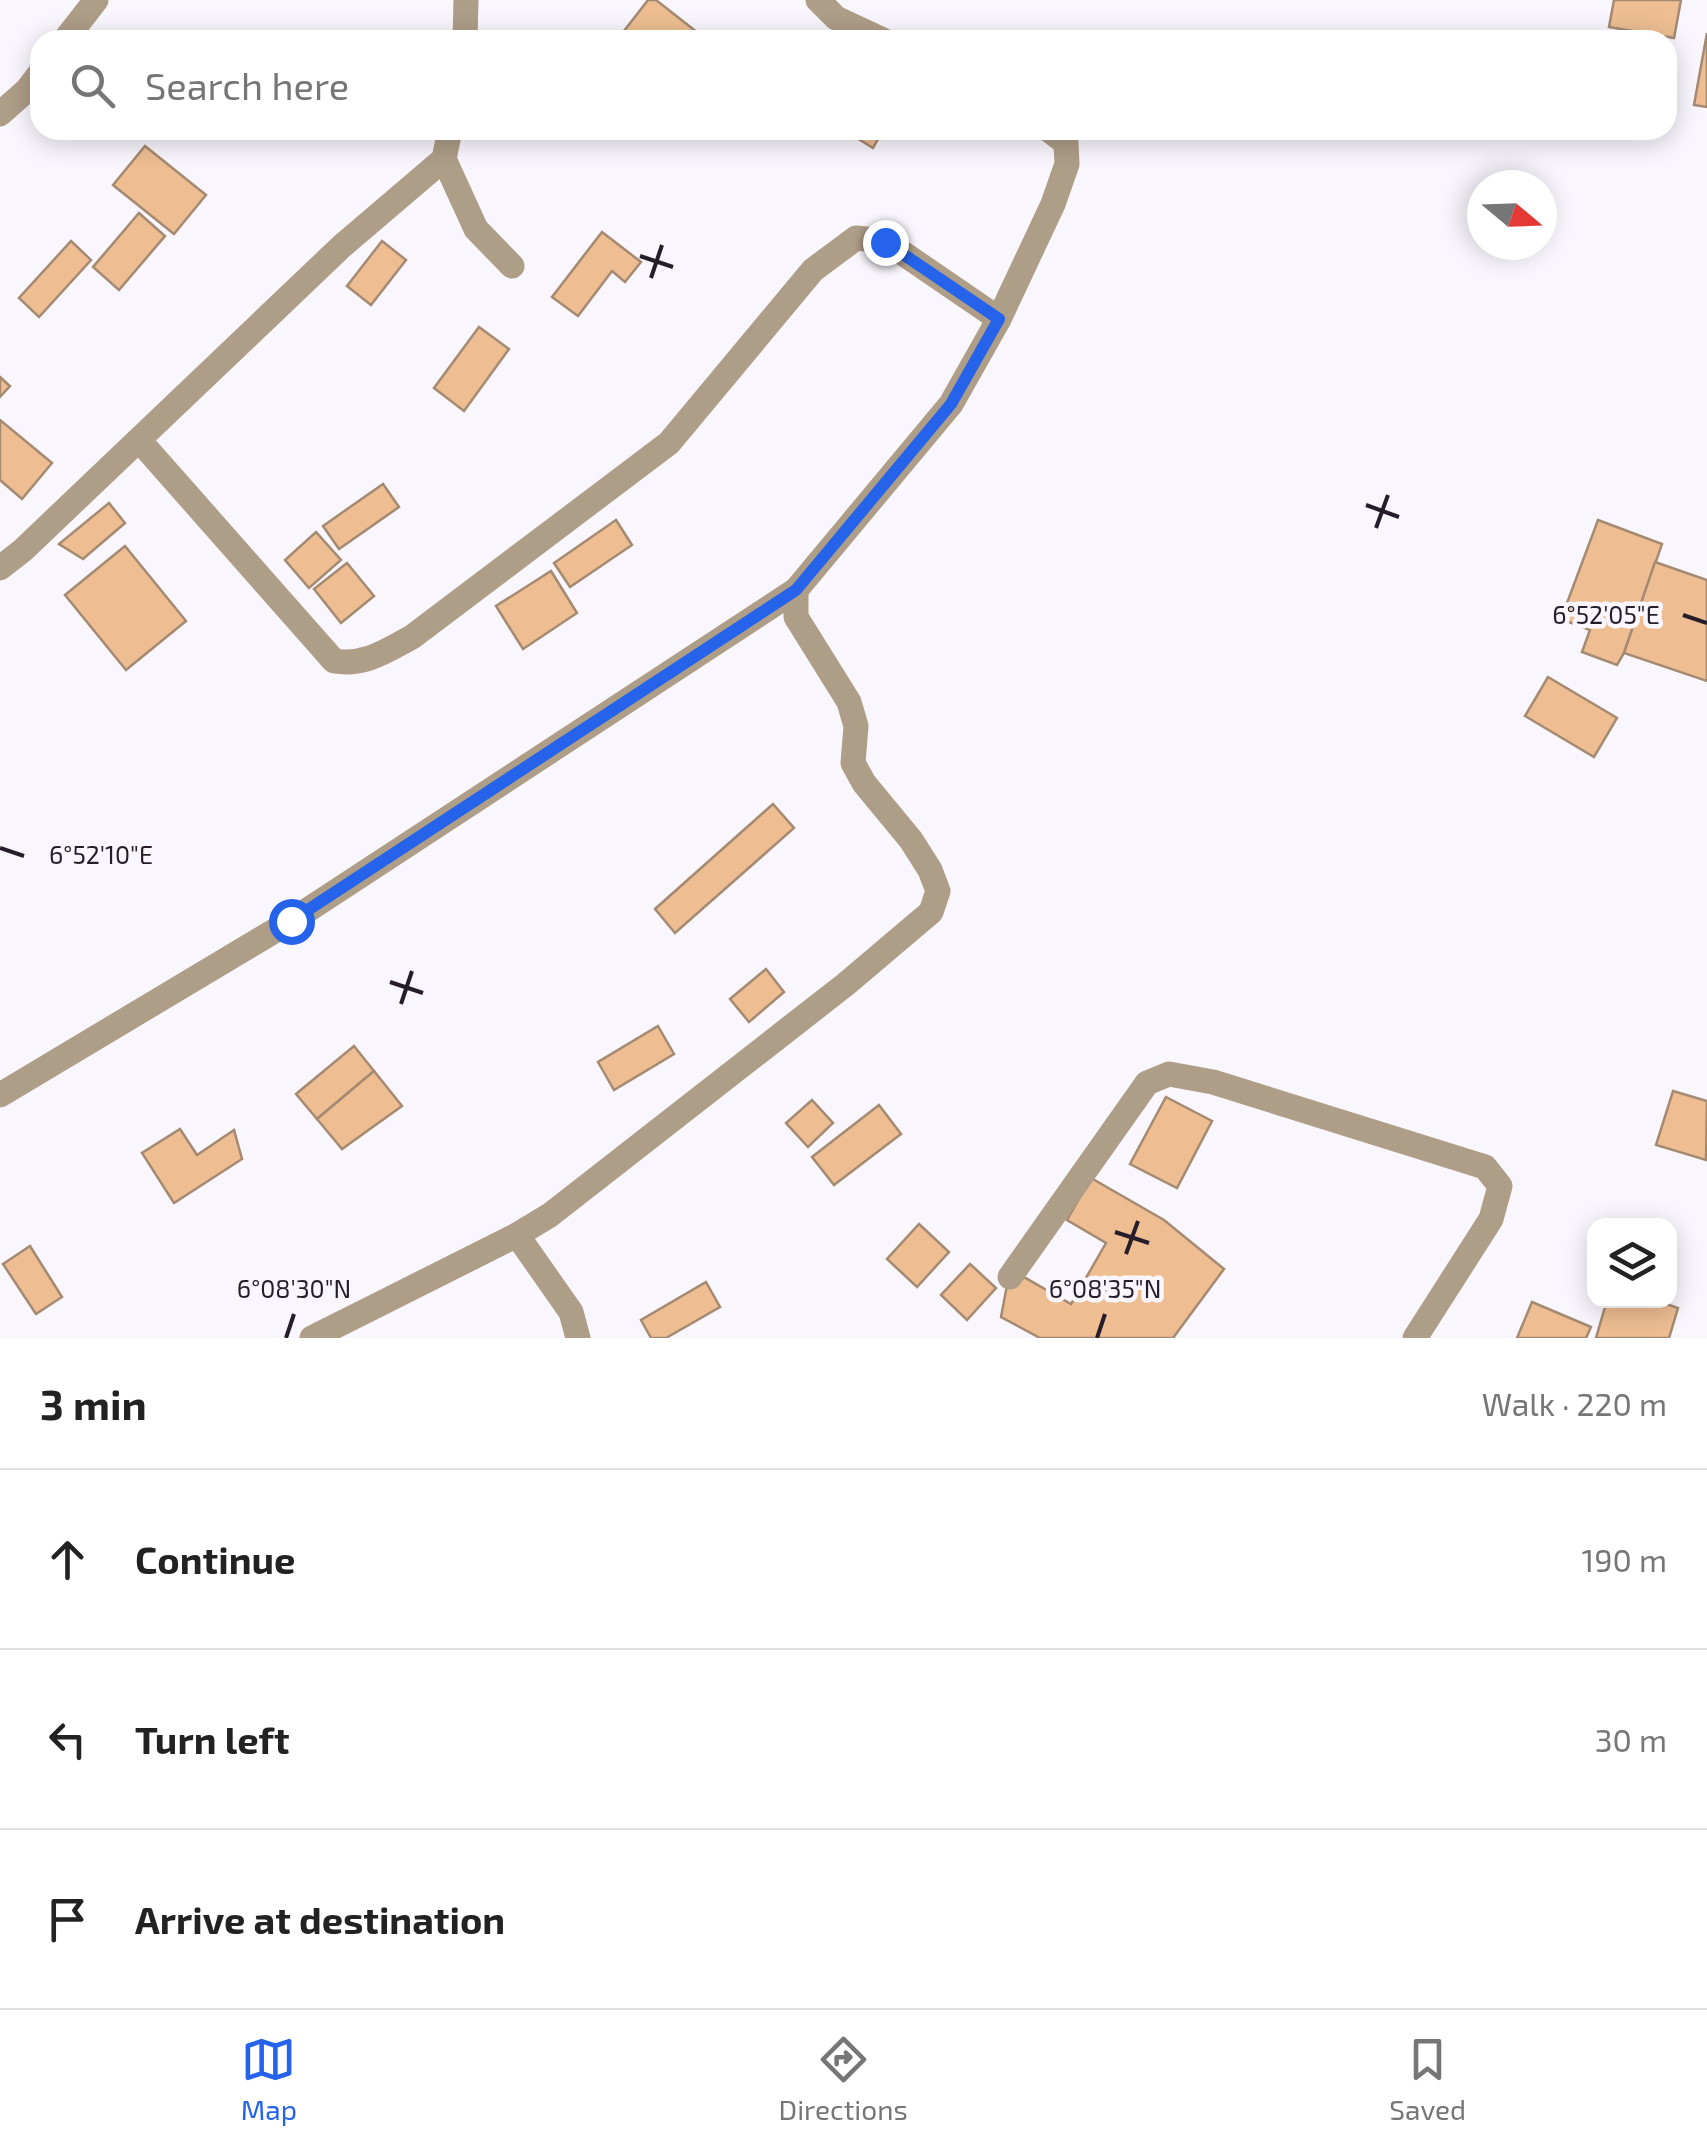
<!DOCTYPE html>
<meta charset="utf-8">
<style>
body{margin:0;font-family:"Exo 2",sans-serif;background:#f2f2f2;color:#222}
.controls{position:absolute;right:30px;bottom:30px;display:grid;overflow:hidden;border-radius:20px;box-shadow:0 5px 25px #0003}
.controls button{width:90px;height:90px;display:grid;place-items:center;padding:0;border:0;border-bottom:2px solid #e0e0e0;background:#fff;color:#222;font:50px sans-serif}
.compass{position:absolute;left:1467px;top:170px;width:90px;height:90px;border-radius:50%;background:#fff;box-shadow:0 5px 25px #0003;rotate:109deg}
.stop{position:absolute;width:30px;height:30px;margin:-22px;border:8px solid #2563eb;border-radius:50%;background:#fff}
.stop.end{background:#2563eb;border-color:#fff;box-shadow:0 2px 10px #0008}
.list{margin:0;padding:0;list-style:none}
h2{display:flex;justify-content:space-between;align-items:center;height:130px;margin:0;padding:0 40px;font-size:42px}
h2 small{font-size:32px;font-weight:400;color:#767676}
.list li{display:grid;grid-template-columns:65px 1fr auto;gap:30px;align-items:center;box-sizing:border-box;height:180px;padding:0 40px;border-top:2px solid #e0e0e0}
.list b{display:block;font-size:38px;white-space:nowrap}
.list em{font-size:32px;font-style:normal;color:#767676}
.icon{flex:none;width:55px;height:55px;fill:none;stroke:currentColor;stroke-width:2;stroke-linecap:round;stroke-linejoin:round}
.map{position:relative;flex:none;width:1707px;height:1338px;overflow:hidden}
.search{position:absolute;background:#fff;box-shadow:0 5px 25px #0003;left:30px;right:30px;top:30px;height:110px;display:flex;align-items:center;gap:25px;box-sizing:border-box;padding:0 35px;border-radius:30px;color:#767676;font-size:38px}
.sheet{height:670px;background:#fff}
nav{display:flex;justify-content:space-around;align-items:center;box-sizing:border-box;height:140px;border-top:2px solid #e0e0e0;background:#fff;font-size:28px;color:#767676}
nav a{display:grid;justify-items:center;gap:5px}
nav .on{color:#2563eb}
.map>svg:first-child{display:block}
.building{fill:#eebe92;stroke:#a58a72;stroke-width:2.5}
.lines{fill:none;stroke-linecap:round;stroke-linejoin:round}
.street{stroke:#ae9d87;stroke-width:25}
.route{stroke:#2563eb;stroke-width:12}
.ticks{fill:none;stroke:#251e2a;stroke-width:4}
.ticks-label{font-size:25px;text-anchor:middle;fill:#251e2a;stroke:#faf6fd;stroke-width:9;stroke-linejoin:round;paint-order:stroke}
</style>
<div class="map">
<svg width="1707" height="1338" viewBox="0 0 1707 1338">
<rect width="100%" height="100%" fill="#faf6fd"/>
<g class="building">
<polygon points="648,0 656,0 707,40 617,40"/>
<polygon points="1614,0 1681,0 1674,38 1609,27"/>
<polygon points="1707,33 1707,107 1694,105"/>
<polygon points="844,130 883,130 873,148"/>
<polygon points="145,146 206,195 174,234 113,185"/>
<polygon points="139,213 165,236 119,290 93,267"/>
<polygon points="602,232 641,262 625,282 612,271 578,316 552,297"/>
<polygon points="71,241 91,260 39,317 19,298"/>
<polygon points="382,241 406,260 371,305 347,286"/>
<polygon points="479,327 509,349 464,411 434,388"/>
<polygon points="0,377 10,386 0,397"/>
<polygon points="0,420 52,463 22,499 0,480"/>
<polygon points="383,484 399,507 339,549 323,526"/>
<polygon points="109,503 125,523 83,559 59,544"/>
<polygon points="616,520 632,545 570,587 554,563"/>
<polygon points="1598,520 1662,544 1624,653 1617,665 1582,652 1590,630 1561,619"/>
<polygon points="316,532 341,560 309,588 285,560"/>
<polygon points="125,546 186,621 126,670 65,595"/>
<polygon points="1655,562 1707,580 1707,681 1624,653"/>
<polygon points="347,563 374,596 341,623 314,589"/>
<polygon points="551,571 577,613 523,649 496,606"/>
<polygon points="1548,677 1617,718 1594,757 1525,716"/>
<polygon points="773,804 794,828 675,933 655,909"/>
<polygon points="766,969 784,992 749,1022 730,999"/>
<polygon points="658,1026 674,1054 614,1090 598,1062"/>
<polygon points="354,1046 374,1071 317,1119 296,1094"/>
<polygon points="374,1071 402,1106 342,1149 317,1119"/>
<polygon points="1673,1091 1707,1101 1706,1160 1656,1145"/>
<polygon points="1166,1097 1212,1121 1177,1188 1130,1164"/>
<polygon points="812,1100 833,1123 808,1147 786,1123"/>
<polygon points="879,1105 901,1134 834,1185 812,1157"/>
<polygon points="180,1129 197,1155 234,1130 242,1159 174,1203 142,1153"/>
<polygon points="1091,1178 1164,1220 1224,1269 1173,1338 1040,1338 1001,1317 1010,1269 1071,1304 1106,1243 1067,1220"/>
<polygon points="919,1224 949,1252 917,1287 887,1259"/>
<polygon points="30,1246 62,1297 36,1314 3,1264"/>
<polygon points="970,1264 996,1288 967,1320 941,1295"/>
<polygon points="706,1282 720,1307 666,1338 651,1338 641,1320"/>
<polygon points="1607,1300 1655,1300 1678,1308 1669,1338 1596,1338"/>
<polygon points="1532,1302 1591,1327 1586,1338 1517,1338"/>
</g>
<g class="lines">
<g class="street">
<polyline points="818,0 836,18 883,40"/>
<polyline points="65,40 96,0"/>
<polyline points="465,40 466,0"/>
<polyline points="0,114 27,90 40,73"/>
<polyline points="444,159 476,229 512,266"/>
<path d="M139,440L334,661C365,666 386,651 412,637L669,443L813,270L856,238L885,241L999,319"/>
<polyline points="0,568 23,550 342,246 444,159 450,130"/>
<polyline points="0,1095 291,921 796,590"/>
<polyline points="517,1235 571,1312 578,1338"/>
<polyline points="1010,1277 1147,1083 1169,1074 1213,1082 1485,1167 1500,1186 1491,1219 1415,1338"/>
<polyline points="312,1338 517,1235 550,1215 846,984 931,912 938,891 930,870 911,840 864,783 853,763 856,726 849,702 796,617 796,590 951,404 999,319 1053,204 1067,164 1066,143 1049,130"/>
</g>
</g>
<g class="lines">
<polyline class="route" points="291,921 796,590 951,404 999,319 885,242"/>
</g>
<path class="ticks" d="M640,256L673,267M651,278L662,245M1366,505L1399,517M1376,528L1388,495M1683,615L1707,623M0,848L24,856M390,982L423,993M401,1004L412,971M1115,1232L1149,1243M1126,1254L1138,1221M286,1338L294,1314M1097,1338L1105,1314"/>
<g class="ticks-label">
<text x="1606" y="624">6°52'05"E</text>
<text x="101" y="864">6°52'10"E</text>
<text x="294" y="1298">6°08'30"N</text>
<text x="1105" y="1298">6°08'35"N</text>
</g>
</svg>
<div class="controls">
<button><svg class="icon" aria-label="layers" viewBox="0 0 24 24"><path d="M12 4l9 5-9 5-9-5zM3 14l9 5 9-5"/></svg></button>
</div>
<svg class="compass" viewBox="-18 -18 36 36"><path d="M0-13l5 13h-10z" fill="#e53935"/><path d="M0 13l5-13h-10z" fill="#767676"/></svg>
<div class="stop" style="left:291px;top:921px"></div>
<div class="stop end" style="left:885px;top:242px"></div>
<div class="search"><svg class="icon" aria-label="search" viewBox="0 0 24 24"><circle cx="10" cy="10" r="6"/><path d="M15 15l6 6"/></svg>Search here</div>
</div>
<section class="sheet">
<h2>3 min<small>Walk · 220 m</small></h2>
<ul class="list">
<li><svg class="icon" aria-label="ahead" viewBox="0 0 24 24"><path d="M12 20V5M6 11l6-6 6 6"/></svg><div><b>Continue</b></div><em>190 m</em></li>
<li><svg class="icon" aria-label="left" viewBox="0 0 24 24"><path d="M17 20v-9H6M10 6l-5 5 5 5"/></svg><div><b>Turn left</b></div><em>30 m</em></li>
<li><svg class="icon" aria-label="arrive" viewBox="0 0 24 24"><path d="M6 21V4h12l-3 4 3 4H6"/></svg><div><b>Arrive at destination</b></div></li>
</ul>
</section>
<nav>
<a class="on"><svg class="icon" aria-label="map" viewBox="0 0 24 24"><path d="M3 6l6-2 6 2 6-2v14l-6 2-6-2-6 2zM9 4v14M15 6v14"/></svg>Map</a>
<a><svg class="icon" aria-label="directions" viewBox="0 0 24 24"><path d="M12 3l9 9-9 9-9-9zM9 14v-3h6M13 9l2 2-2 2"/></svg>Directions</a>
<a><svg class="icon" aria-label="saved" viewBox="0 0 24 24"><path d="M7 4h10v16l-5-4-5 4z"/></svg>Saved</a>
</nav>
